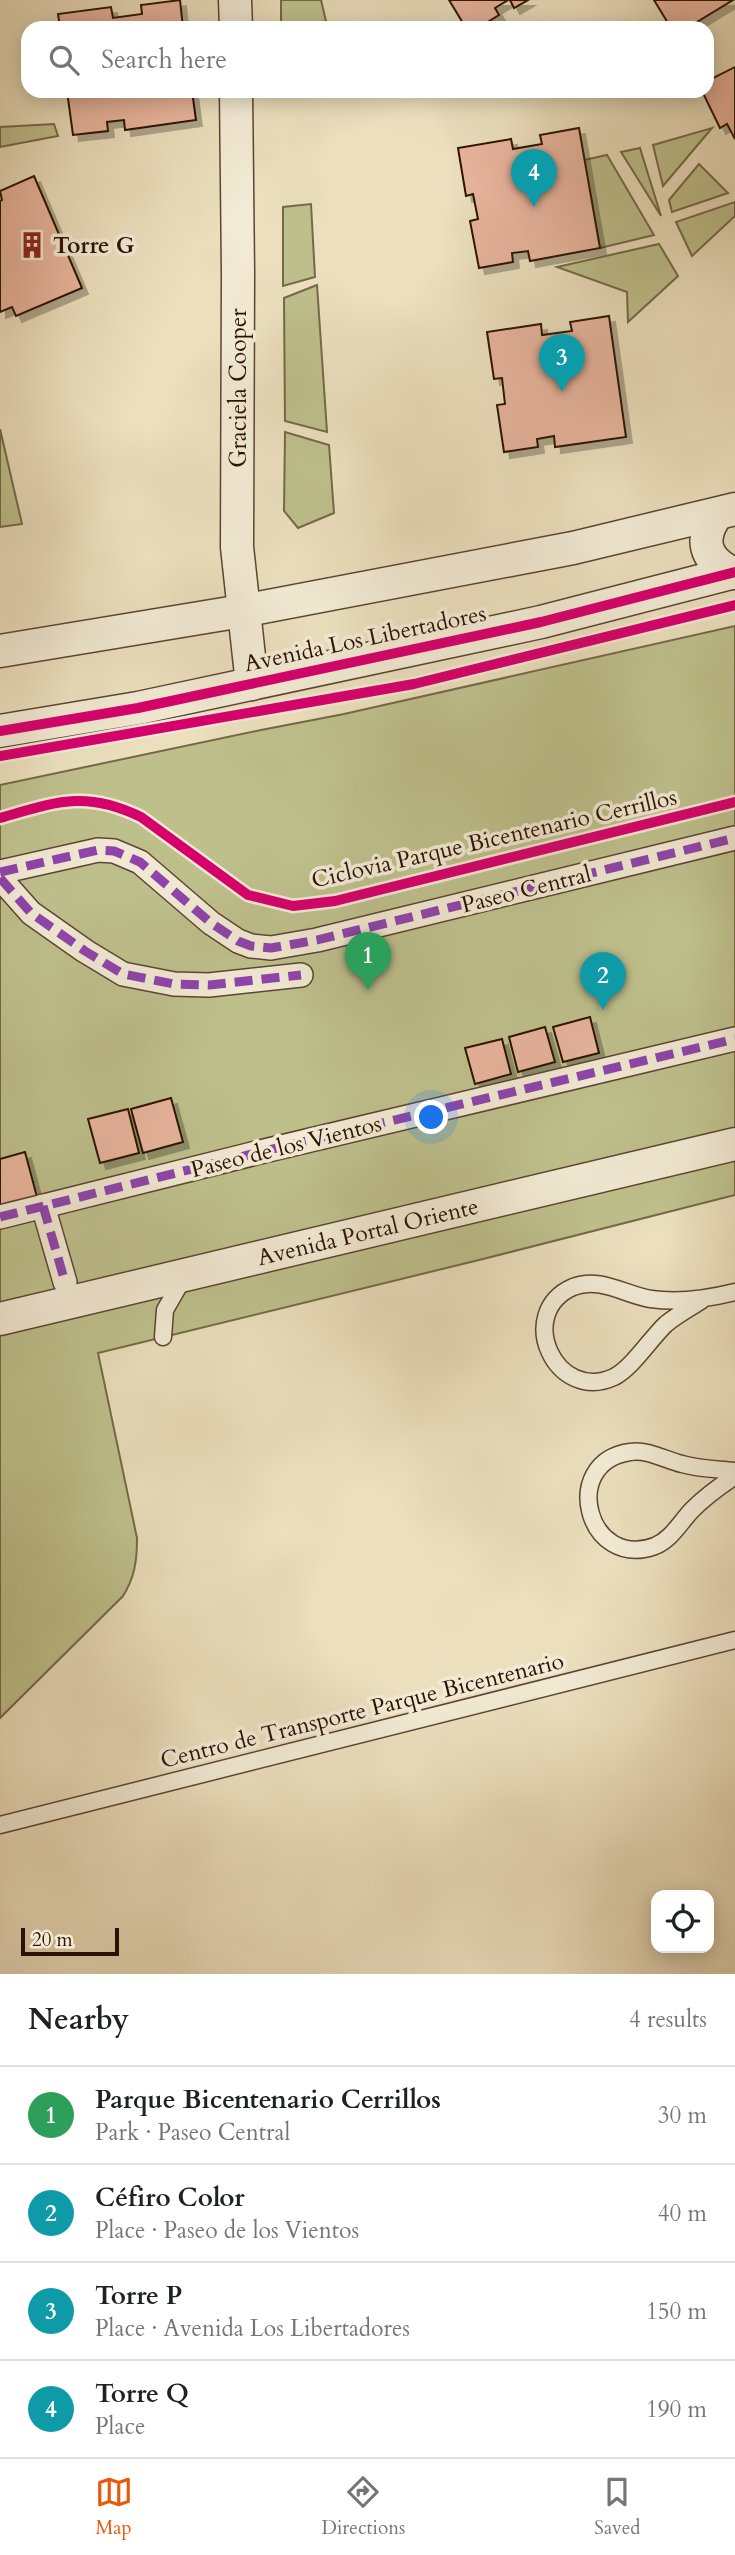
<!DOCTYPE html>
<meta charset="utf-8">
<style>
body{margin:0;font-family:Cardo,serif;background:#f6f6f6;color:#202124}
.controls{position:absolute;right:21px;bottom:21px;display:grid;overflow:hidden;border-radius:14px;box-shadow:0 4px 18px #0003}
.controls button{width:63px;height:63px;display:grid;place-items:center;padding:0;border:0;border-bottom:2px solid #e0e0e0;background:#fff;color:#202124;font:35px sans-serif}
.scale{position:absolute;left:21px;bottom:18px;width:98px;box-sizing:border-box;padding-left:7px;border:4px solid #2c1204;border-top:0;font-size:19px;line-height:24px;white-space:nowrap;color:#2c1204;-webkit-text-stroke:5px #f2ead4;paint-order:stroke}
.you{position:absolute;left:432px;top:1118px;width:24px;height:24px;margin:-18px;border:5px solid #fff;border-radius:50%;background:#1a73e8;box-shadow:0 0 0 10px #1a73e833}
.badge{display:grid;place-items:center;width:46px;height:46px;border-radius:50%;background:#ea580c;color:#fff;font-size:23px;font-weight:700}
.pin{position:absolute;translate:-50% -58px;filter:drop-shadow(0 2px 4px #0008)}
.pin::after{content:'';position:absolute;top:37px;width:24px;height:21px;background:inherit;clip-path:polygon(0 0,100% 0,50% 100%)}
.list{margin:0;padding:0;list-style:none}
h2{display:flex;justify-content:space-between;align-items:center;height:91px;margin:0;padding:0 28px;font-size:30px}
h2 small{font-size:23px;font-weight:400;color:#757577}
.list li{display:grid;grid-template-columns:46px 1fr auto;gap:21px;align-items:center;box-sizing:border-box;height:98px;padding:0 28px;border-top:2px solid #e0e0e0}
.list b{display:block;font-size:26px;white-space:nowrap}
.list p{margin:0;font-size:23px;white-space:nowrap;color:#757577}
.list em{font-size:23px;font-style:normal;color:#757577}
.icon{flex:none;width:38px;height:38px;fill:none;stroke:currentColor;stroke-width:2;stroke-linecap:round;stroke-linejoin:round}
.map{position:relative;flex:none;width:735px;height:1974px;overflow:hidden}
.search{position:absolute;background:#fff;box-shadow:0 4px 18px #0003;left:21px;right:21px;top:21px;height:77px;display:flex;align-items:center;gap:18px;box-sizing:border-box;padding:0 24px;border-radius:21px;color:#757577;font-size:26px}
.sheet{height:483px;background:#fff}
nav{display:flex;justify-content:space-around;align-items:center;box-sizing:border-box;height:98px;border-top:2px solid #e0e0e0;background:#fff;font-size:19px;color:#757577}
nav a{display:grid;justify-items:center;gap:4px}
nav .on{color:#ea580c}
.map>svg:first-child{display:block}
.green{fill:#bec08c;stroke:#756948;stroke-width:2}
.building{fill:#e8b49d;stroke:#2c1204;stroke-width:2;filter:url(#shadow)}
.lines{fill:none;stroke-linecap:round;stroke-linejoin:round}
.service-casing{stroke:#5c4532;stroke-width:19}
.pedestrian-casing{stroke:#5c4532;stroke-width:26}
.minor-casing{stroke:#5c4532;stroke-width:35}
.service{stroke:#f2ead4;stroke-width:16}
.pedestrian{stroke:#f2ead4;stroke-width:23}
.minor{stroke:#f2ead4;stroke-width:32}
.quiet{stroke:#8e44ad;stroke-width:9;stroke-dasharray:18 9;stroke-linecap:butt}
.cycleway-casing{stroke:#f2ead4;stroke-width:15}
.cycleway{stroke:#d6006c;stroke-width:10}
.labels{text-anchor:middle;stroke-width:7;stroke-linejoin:round;paint-order:stroke}
.poi-label{font-size:23px;font-weight:bold;fill:#2c1204;stroke:#f2ead4;text-anchor:start}
.street-label{font-size:23px;fill:#2c1204;stroke:#f2ead4}
</style>
<div class="map">
<svg width="735" height="1974" viewBox="0 0 735 1974">
<defs>
<filter id="shadow"><feDropShadow dx="6" dy="6" stdDeviation="0" flood-color="#0004"/></filter>
</defs>
<rect width="100%" height="100%" fill="#ebdfbd"/>
<filter id="stains"><feTurbulence type="fractalNoise" baseFrequency=".00286" numOctaves="4"/><feColorMatrix values="0 0 0 0 .2 0 0 0 0 .09 0 0 0 0 .02 0 0 0 .5 -.17"/></filter>
<radialGradient id="worn" r=".72"><stop offset=".6" stop-color="#630" stop-opacity="0"/><stop offset="1" stop-color="#630" stop-opacity=".3"/></radialGradient>
<g class="green">
<polygon points="281,0 321,0 326,21 306,28 281,28"/>
<polygon points="54,124 58,136 0,147 0,127"/>
<polygon points="712,128 663,186 653,145"/>
<polygon points="640,148 661,216 621,152"/>
<polygon points="607,155 654,235 600,248 584,160"/>
<polygon points="699,164 728,193 672,212 669,200"/>
<polygon points="735,202 735,216 692,256 676,222"/>
<polygon points="311,204 315,277 283,286 283,207"/>
<polygon points="659,244 678,276 628,322 627,292 557,267"/>
<polygon points="317,285 327,432 285,421 284,298"/>
<polygon points="0,429 22,524 0,527"/>
<polygon points="285,432 329,445 334,513 298,528 284,511"/>
<path d="M735,626V1195L475,1261L98,1353L137,1538C137,1560 135,1577 123,1596L0,1718V785L261,730L344,714Z"/>
</g>
<g class="building">
<polygon points="180,0 183,28 60,28 58,14 111,7 113,18 142,14 141,5"/>
<polygon points="449,0 508,0 495,8 499,15 478,28 466,28"/>
<polygon points="510,0 528,0 514,8"/>
<polygon points="654,0 733,0 687,28 671,28"/>
<polygon points="735,67 735,139 727,124 720,128 702,91 707,91 707,81"/>
<polygon points="67,91 192,91 196,120 125,130 124,120 107,122 108,131 73,135"/>
<polygon points="579,128 600,248 530,261 528,251 512,253 513,262 479,268 470,221 478,219 473,194 466,196 458,148 511,139 513,149 542,144 540,135"/>
<polygon points="34,176 82,288 16,316 12,307 0,312 0,201 2,200 0,191"/>
<polygon points="609,316 626,437 555,447 554,436 537,439 538,447 504,452 497,405 505,404 502,378 494,379 487,332 541,324 542,335 572,331 570,322"/>
<polygon points="590,1017 599,1053 563,1062 553,1027"/>
<polygon points="545,1027 555,1062 518,1072 509,1037"/>
<polygon points="502,1039 511,1074 475,1084 465,1048"/>
<polygon points="171,1098 183,1142 143,1153 131,1109"/>
<polygon points="128,1109 139,1153 100,1163 88,1119"/>
<polygon points="25,1152 37,1197 0,1206 0,1159"/>
</g>
<g class="lines">
<defs>
<g id="service">
<path d="M702,1300C690,1308 677,1315 666,1324C650,1339 633,1367 614,1377C556,1404 514,1313 573,1287C600,1276 625,1295 651,1299C679,1303 707,1299 735,1292"/>
<polyline points="163,1337 165,1310 184,1277"/>
<path d="M735,1471C717,1469 699,1469 682,1464C665,1460 648,1449 630,1452C559,1462 587,1571 655,1546C672,1539 681,1521 693,1509C706,1496 720,1486 735,1476"/>
<polyline points="0,1825 735,1640"/>
</g>
<g id="pedestrian">
<polyline points="0,872 98,850 114,851 140,862 211,923 238,941 251,946 271,948 317,940 735,838"/>
<polyline points="0,878 31,913 85,951 123,974 174,984 209,985 301,975"/>
<polyline points="43,1206 65,1282"/>
<polyline points="0,1217 256,1153 735,1039"/>
</g>
<g id="minor">
<polyline points="235,0 236,28"/>
<polyline points="236,91 238,274 237,547 252,684"/>
<path d="M717,514C699,539 704,559 732,573"/>
<polyline points="0,651 242,611 573,548 735,509"/>
<polyline points="0,731 138,708 541,622 735,572"/>
<path id="s1" d="M0,1319L735,1144"/>
</g>
</defs>
<use href="#service" class="service-casing"/>
<use href="#pedestrian" class="pedestrian-casing"/>
<use href="#minor" class="minor-casing"/>
<use href="#service" class="service"/>
<use href="#pedestrian" class="pedestrian"/>
<use href="#minor" class="minor"/>
<g class="quiet">
<polyline points="0,872 98,850 114,851 140,862 211,923 238,941 251,946 271,948 317,940 735,838"/>
<polyline points="0,878 31,913 85,951 123,974 174,984 209,985 301,975"/>
<polyline points="43,1206 65,1282"/>
<polyline points="0,1217 256,1153 735,1039"/>
</g>
<defs>
<g id="cycleway">
<polyline points="0,731 138,708 541,622 735,572"/>
<polyline points="0,756 414,684 735,605"/>
<path d="M0,818C56,802 85,790 141,817L248,895L293,906L335,901L735,802"/>
</g>
</defs>
<use href="#cycleway" class="cycleway-casing"/>
<use href="#cycleway" class="cycleway"/>
</g>
<defs>
<symbol id="building-bare" viewBox="-9 -9 18 18"><path d="M-4-6H4V6H1V3H-1V6H-4ZM-2.5-4.3h1.7v1.8h-1.7ZM.8-4.3h1.7v1.8H.8ZM-2.5-1h1.7V.8h-1.7ZM.8-1h1.7V.8H.8Z" fill="#8f2418" stroke="#f2ead4" stroke-width="2.5" paint-order="stroke"/></symbol>
</defs>
<g fill-rule="evenodd">
<use href="#building-bare" x="13" y="226" width="38" height="38"/>
</g>
<g class="labels">
<g class="poi-label">
<text x="53" y="253">Torre G</text>
</g>
<g class="street-label">
<text transform="translate(238 388) rotate(-90)" y="8">Graciela Cooper</text>
<text transform="translate(365 638) rotate(-12)" y="8">Avenida Los Libertadores</text>
<text transform="translate(494 838) rotate(-13)" y="8">Ciclovia Parque Bicentenario Cerrillos</text>
<text transform="translate(526 889) rotate(-14)" y="8">Paseo Central</text>
<text transform="translate(286 1146) rotate(-14)" y="8">Paseo de los Vientos</text>
<text dy="8" stroke="none"><textPath href="#s1" startOffset="378">Avenida Portal Oriente</textPath></text>
<text transform="translate(362 1710) rotate(-14)" y="8">Centro de Transporte Parque Bicentenario</text>
</g>
</g>
<rect width="100%" height="100%" filter="url(#stains)"/>
<rect width="100%" height="100%" fill="url(#worn)"/>
</svg>
<div class="controls">
<button><svg class="icon" aria-label="locate" viewBox="0 0 24 24"><circle cx="12" cy="12" r="6"/><path d="M12 2v4M12 18v4M2 12h4M18 12h4"/></svg></button>
</div>
<div class="scale">20 m</div>
<div class="you"></div>
<div class="pin badge" style="left:368px;top:990px;background:#2e9e5b">1</div>
<div class="pin badge" style="left:603px;top:1010px;background:#0f9aa8">2</div>
<div class="pin badge" style="left:562px;top:392px;background:#0f9aa8">3</div>
<div class="pin badge" style="left:534px;top:207px;background:#0f9aa8">4</div>
<div class="search"><svg class="icon" aria-label="search" viewBox="0 0 24 24"><circle cx="10" cy="10" r="6"/><path d="M15 15l6 6"/></svg>Search here</div>
</div>
<section class="sheet">
<h2>Nearby<small>4 results</small></h2>
<ul class="list">
<li><span class="badge" style="background:#2e9e5b">1</span><div><b>Parque Bicentenario Cerrillos</b><p>Park · Paseo Central</p></div><em>30 m</em></li>
<li><span class="badge" style="background:#0f9aa8">2</span><div><b>Céfiro Color</b><p>Place · Paseo de los Vientos</p></div><em>40 m</em></li>
<li><span class="badge" style="background:#0f9aa8">3</span><div><b>Torre P</b><p>Place · Avenida Los Libertadores</p></div><em>150 m</em></li>
<li><span class="badge" style="background:#0f9aa8">4</span><div><b>Torre Q</b><p>Place</p></div><em>190 m</em></li>
</ul>
</section>
<nav>
<a class="on"><svg class="icon" aria-label="map" viewBox="0 0 24 24"><path d="M3 6l6-2 6 2 6-2v14l-6 2-6-2-6 2zM9 4v14M15 6v14"/></svg>Map</a>
<a><svg class="icon" aria-label="directions" viewBox="0 0 24 24"><path d="M12 3l9 9-9 9-9-9zM9 14v-3h6M13 9l2 2-2 2"/></svg>Directions</a>
<a><svg class="icon" aria-label="saved" viewBox="0 0 24 24"><path d="M7 4h10v16l-5-4-5 4z"/></svg>Saved</a>
</nav>
